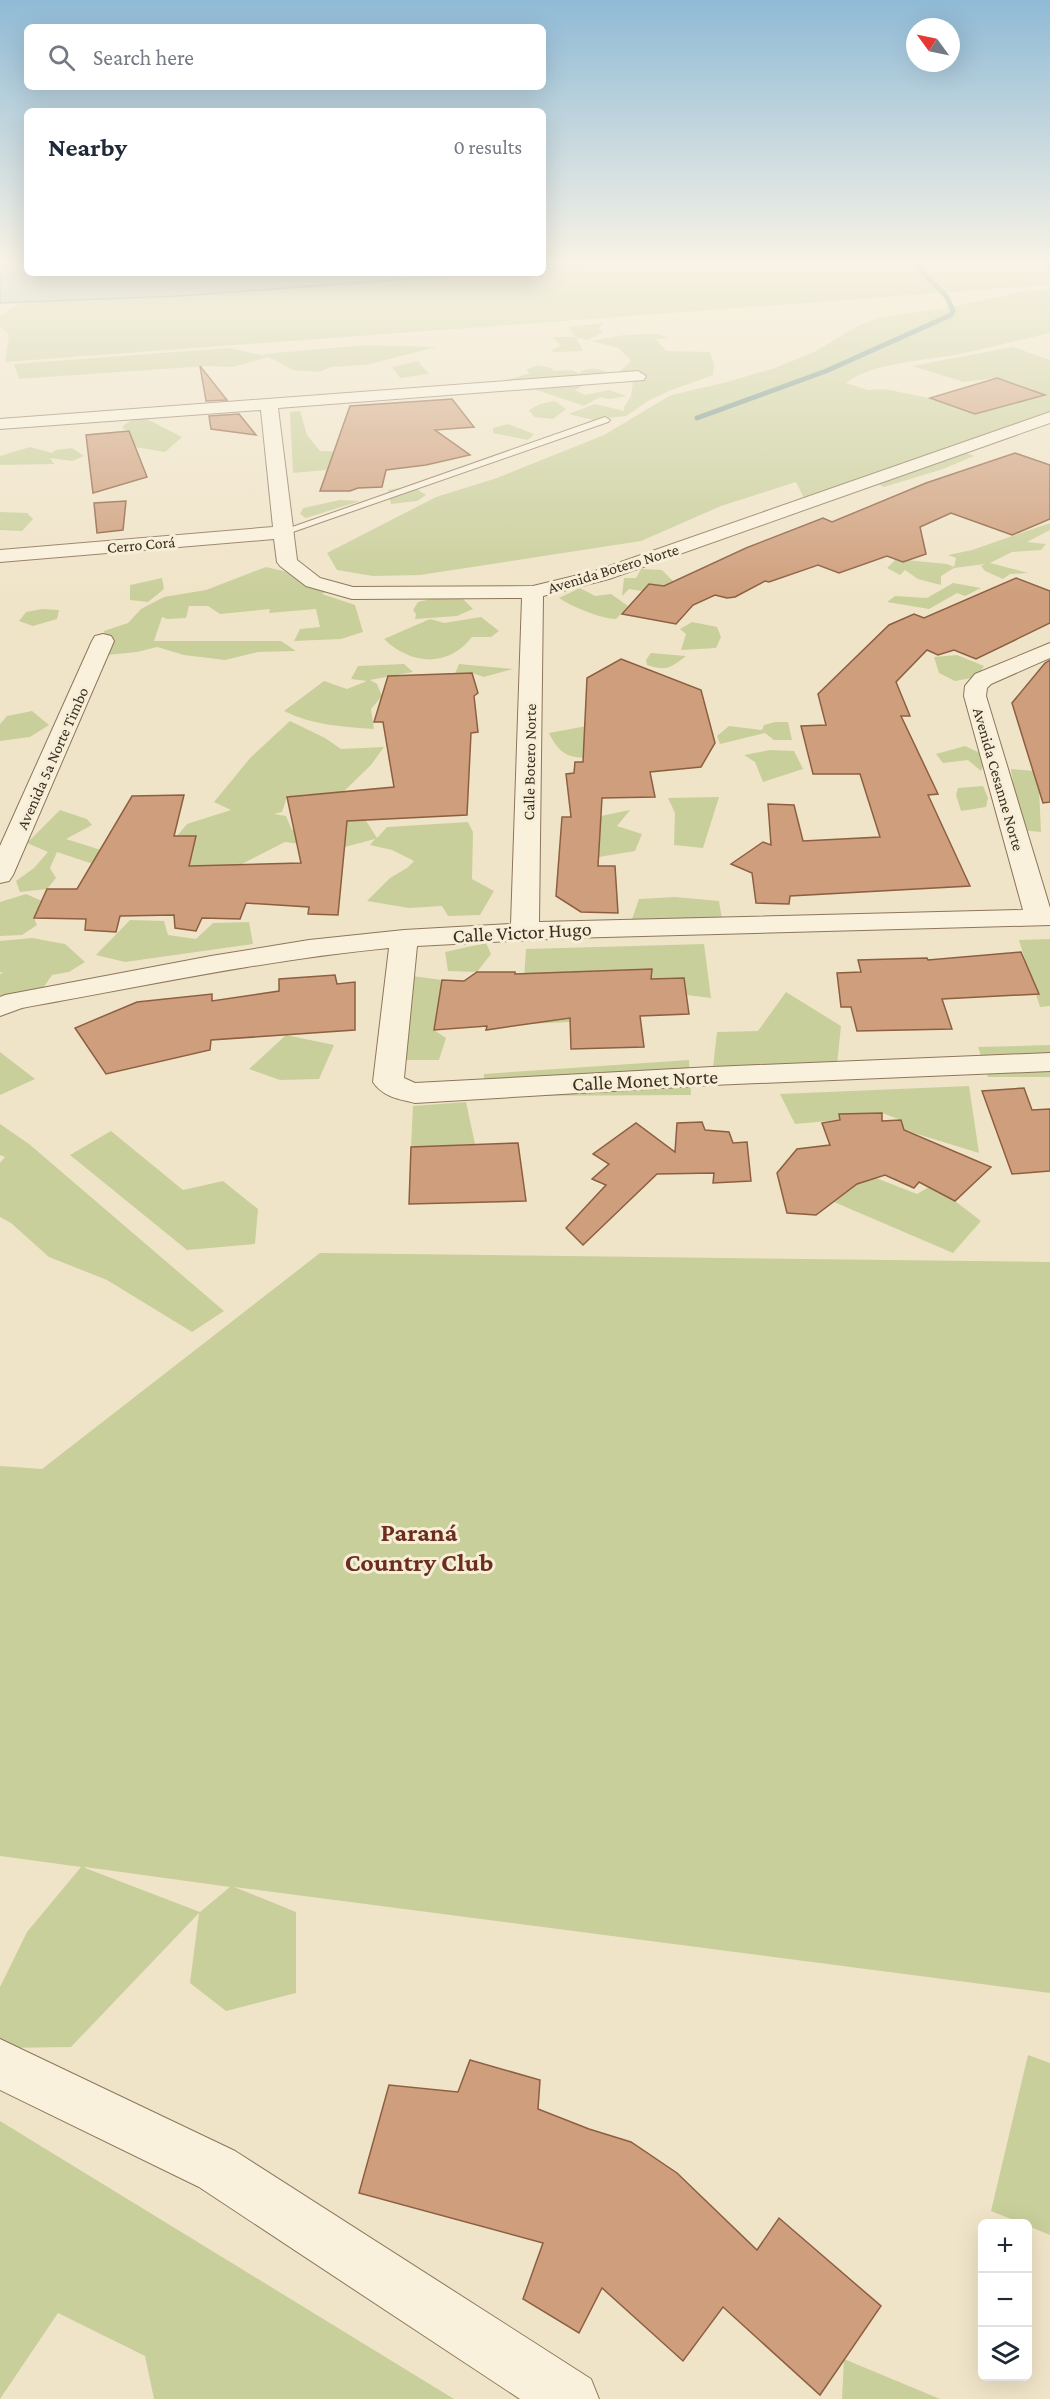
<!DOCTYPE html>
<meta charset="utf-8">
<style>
body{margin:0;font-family:"Crimson Pro",serif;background:#f2f2f3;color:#1f2937}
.controls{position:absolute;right:18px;bottom:18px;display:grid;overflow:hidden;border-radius:9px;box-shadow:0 6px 24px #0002}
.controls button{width:54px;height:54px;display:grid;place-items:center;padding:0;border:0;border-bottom:2px solid #e0e1e3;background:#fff;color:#1f2937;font:30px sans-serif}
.compass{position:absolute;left:906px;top:18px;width:54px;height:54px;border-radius:50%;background:#fff;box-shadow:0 6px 24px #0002;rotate:303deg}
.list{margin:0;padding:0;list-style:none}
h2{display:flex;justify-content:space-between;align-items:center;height:78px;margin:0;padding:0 24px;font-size:26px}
h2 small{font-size:20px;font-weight:400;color:#747a83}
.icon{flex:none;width:33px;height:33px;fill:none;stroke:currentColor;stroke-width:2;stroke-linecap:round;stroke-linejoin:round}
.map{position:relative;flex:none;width:1050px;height:2399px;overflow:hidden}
.search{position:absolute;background:#fff;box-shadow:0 6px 24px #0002;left:24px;top:24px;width:522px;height:66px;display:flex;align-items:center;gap:15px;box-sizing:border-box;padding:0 21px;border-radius:9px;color:#747a83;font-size:22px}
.panel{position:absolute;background:#fff;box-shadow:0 6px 24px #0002;left:24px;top:108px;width:522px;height:168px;border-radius:9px}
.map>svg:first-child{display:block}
.green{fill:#c9cf9b;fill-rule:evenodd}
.water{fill:#a9c4bc;stroke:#6f938a;stroke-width:1.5}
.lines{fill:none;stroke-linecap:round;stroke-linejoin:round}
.stream{stroke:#6f938a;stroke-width:5}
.building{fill:#cf9f7d;stroke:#8d5f41;stroke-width:1.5}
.lane-casing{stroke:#8d765c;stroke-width:2}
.street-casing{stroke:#8d765c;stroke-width:2}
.lane{fill:#faf1dc;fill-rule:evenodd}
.street{fill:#faf1dc;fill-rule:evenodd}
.labels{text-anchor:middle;stroke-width:6;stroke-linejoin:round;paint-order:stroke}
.far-street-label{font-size:16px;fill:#3d2e20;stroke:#f7eed8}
.street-label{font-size:20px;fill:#3d2e20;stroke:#f7eed8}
.near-neighbourhood-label{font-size:26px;font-weight:bold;fill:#6b2e1e;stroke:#f7eed8}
</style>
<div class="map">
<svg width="1050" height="2399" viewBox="0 0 1050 2399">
<rect width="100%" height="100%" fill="#f0e4c8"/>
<g class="green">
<polygon points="669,259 1050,259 1050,285 5,362 9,335 0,326 0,316 23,301 178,296 492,273 543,273 543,269"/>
<path d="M1050,289V333C1019,340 989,348 959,354C925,361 873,362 846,383L868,390L885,389L929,398L975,414L1044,395L997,378L964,382L912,366L1013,347L1050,360V411L804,498L796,482L721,506L641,541L420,575L373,576L337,570L327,553L436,497L497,478L604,435L671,395L723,383L775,368L814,352L858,326L878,318L951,307L1021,292Z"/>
<polygon points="604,323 599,328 603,333 587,340 576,337 583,351 553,352 552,350 561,345 552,337 575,337 569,327"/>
<polygon points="656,334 669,338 656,339 666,351 710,352 714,364 713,375 669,391 648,401 626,416 593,420 568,414 595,404 624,411 624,407 631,396 633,382 618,373 631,361 619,348 591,341 624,335"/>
<polygon points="366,345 436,347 366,365 331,367 319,372 293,370 268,357 233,367 206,366 19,379 14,364 229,348 265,356 264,354"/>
<polygon points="418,361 429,374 400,378 392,367"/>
<path d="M538,365L551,368L554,371L572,370L579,374C586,366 603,368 611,375L596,378L581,375L590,382L575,390L585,395L609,390L627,396L608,399L600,397L584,406L507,380L530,373L526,370Z"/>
<polygon points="555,401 566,409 553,419 534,417 529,410 540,404"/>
<polygon points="300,411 307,435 320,451 348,452 337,469 293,473 290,412"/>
<polygon points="141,416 182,437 165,452 135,447 129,431 122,428 125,424"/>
<polygon points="508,424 534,434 528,440 493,433 493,428"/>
<polygon points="30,447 52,453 56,450 72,448 84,456 72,461 50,458 54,464 0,465 0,456"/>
<polygon points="966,453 974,456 943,469 884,487 878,484"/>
<polygon points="412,486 426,495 417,501 391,504 388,490"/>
<polygon points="340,500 360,501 306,518 300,514 303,508"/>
<polygon points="0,512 27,513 33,519 22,531 0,530"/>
<polygon points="1050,523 1050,530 1027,542 1046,544 1041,550 1012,552 990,563 1028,573 1010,574 1003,579 985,571 981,566 985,564 954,568 941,576 941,585 918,579 905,570 900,575 887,568 896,559 947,564 954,567 956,558 948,555 972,550"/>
<polygon points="266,567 292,573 330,590 322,594 355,605 363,632 341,639 294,641 300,629 320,627 316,609 269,613 270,609 220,614 208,606 189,606 186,618 167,619 162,617 154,641 281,641 296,651 258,652 225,660 184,655 157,647 137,652 107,655 104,631 128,623 141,609 164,597 206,590"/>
<polygon points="641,569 662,570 680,588 649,584 642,591 629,589 622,596 624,578 636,578"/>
<polygon points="162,578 164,589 148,602 130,600 130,585"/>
<polygon points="953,583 981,588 965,596 957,593 929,609 887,602 895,596 927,598"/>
<path d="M580,588L595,596L611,594L628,606L616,619C601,619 571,606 559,598Z"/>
<polygon points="440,597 463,599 473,609 457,616 415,619 416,614 413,610 418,602"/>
<polygon points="42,609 59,610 57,619 33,626 19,621 26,612"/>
<path d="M481,617L499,631L491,637H472C448,668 411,665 384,639L430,619L444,623Z"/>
<polygon points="692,622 717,627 721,637 716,648 681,650 686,634 680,629"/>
<path d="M651,653L686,656C669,669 667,671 647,665L646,660Z"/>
<polygon points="957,655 984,666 977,677 955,681 939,673 934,657"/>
<path d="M404,664L413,672L370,680L377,684L382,696L371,709L374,729C342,727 312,725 284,711L324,681L347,689L367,681L351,679L358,666Z"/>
<polygon points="459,664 513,669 484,677 472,673 455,674"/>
<polygon points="32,711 49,725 30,737 0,741 0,724 7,716"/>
<polygon points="290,721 325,738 341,749 384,747 371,765 337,798 308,794 287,797 282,812 274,814 286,816 292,830 309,816 365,819 377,838 387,827 468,822 473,832 472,879 494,891 480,915 448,916 442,906 409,908 367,901 390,878 407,868 414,861 392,850 370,845 375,839 337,849 285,842 242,864 213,874 189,867 196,836 177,836 187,824 231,810 214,802 251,757"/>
<polygon points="775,722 788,722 792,740 774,740 765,733 720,744 717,736 729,726 762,730 764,725"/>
<path d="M597,724L606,757C576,758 563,762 549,733Z"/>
<polygon points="965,746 987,756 981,771 968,760 943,763 936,754"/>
<polygon points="770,750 794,751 803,769 763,782 755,762 744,755"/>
<polygon points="1011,769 1050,772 1039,789 1041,832 1019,830"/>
<polygon points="983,786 988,798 986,807 961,811 956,795 958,788"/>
<polygon points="719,797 703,848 674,845 675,813 668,798"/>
<polygon points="60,810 87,819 92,825 66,839 117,855 102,867 57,852 50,868 56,878 47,889 20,892 16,881 34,868 48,852 27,843"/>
<polygon points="630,810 617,826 642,834 635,851 593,858 601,816"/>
<polygon points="26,894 42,901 34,918 37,925 22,935 0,936 0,902"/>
<polygon points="675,897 719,901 722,919 631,922 639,899"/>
<polygon points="130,920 164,921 168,935 196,939 213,923 249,922 253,944 125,962 96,955"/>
<polygon points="32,938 65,944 85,962 69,972 52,975 41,991 0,1001 0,974 3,973 0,972 0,941"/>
<polygon points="1050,939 1050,1006 1040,1007 1019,940"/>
<polygon points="486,943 491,954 477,972 448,971 445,952"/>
<polygon points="704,944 711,998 687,995 684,978 651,979 652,970 570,1022 528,1024 524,979 526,949"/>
<polygon points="412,976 442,980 434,1030 446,1038 439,1060 404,1060"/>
<polygon points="786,992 841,1026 837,1065 712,1076 717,1032 758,1031"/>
<polygon points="286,1035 334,1045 319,1079 280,1080 249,1069"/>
<polygon points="1050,1045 1050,1077 988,1077 978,1047"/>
<polygon points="0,1052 35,1079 0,1095"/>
<polygon points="689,1060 691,1095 484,1096 484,1074"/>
<polygon points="969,1086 979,1153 904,1130 901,1120 882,1113 840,1114 840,1120 795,1124 780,1094"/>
<polygon points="466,1102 475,1144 411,1147 413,1106"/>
<polygon points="0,1124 29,1144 224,1311 192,1332 107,1280 49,1257 11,1223 0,1217 0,1163 5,1157 0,1155"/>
<polygon points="111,1131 183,1190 223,1181 258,1209 255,1244 187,1250 70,1155"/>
<polygon points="876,1178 917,1194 929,1187 955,1201 981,1221 953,1253 834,1202 857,1184"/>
<path d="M320,1253L1050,1262V1993L234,1887L296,1912V1993L226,2011L190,1983L199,1913L71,2047L0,2048V1987L27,1932L81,1867L0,1856V1466L42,1469ZM85,1868V1867L230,1887L200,1912Z"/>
<polygon points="1028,2055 1050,2063 1050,2235 1028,2226 1028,2224 1021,2223 991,2211"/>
<polygon points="0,2121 454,2399 154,2399 145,2356 58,2313 0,2399"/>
<polygon points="844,2359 940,2399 842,2399"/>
</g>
<g class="water">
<polygon points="0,259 27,259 27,273 492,273 178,296 0,303"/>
<polygon points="543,259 669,259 543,269"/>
</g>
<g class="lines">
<polyline class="stream" points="697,418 826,371 951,315 953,311 947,297 909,259"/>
</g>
<g class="building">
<polygon points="200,366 227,400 206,401"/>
<polygon points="997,378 1045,395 975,414 930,398"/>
<polygon points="452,399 474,427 435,430 470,455 426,465 386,470 382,487 358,488 350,491 320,491 350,406"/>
<polygon points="239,414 256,435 211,429 209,416"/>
<polygon points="129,431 147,477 93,493 86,435"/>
<polygon points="1015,453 1050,465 1050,519 1012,535 951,513 920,527 926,554 903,562 887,556 839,573 818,565 769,582 765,581 735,597 727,598 715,595 693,605 676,624 622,614 649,584 664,586 746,548 823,518 832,522 926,483"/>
<polygon points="126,501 123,530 97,533 94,503"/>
<polygon points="1016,578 1050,591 1050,623 976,659 954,650 938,655 927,650 896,682 910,716 901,716 938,794 928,795 970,886 790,896 789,904 756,903 752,873 731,864 763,842 771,845 768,804 794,805 803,841 880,837 860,774 813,774 801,726 826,725 818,694 889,625 914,614 924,618"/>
<polygon points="621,659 701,690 715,743 701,767 650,772 655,797 602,798 598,866 615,866 618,913 581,912 556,896 562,817 571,817 566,774 574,773 575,762 583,762 587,678"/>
<polygon points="1050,660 1050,802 1043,803 1012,703 1045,663"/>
<polygon points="472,673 478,693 474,696 478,732 471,733 467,815 347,821 338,915 308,914 309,907 246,903 240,919 202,918 196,931 175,928 174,915 120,916 116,932 85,930 86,919 34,918 47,889 77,889 132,796 184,795 174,836 196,836 189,866 301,863 287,797 394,787 383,722 374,722 388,676"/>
<polygon points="1021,952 1039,994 942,999 952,1029 857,1031 851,1007 841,1007 837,973 861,972 858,960 927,958 928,960"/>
<polygon points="652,969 651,979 684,978 689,1014 640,1016 644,1047 571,1049 570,1018 486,1030 487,1026 434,1030 442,980 464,981 477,972 515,972 515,974"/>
<polygon points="335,975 337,984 355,982 355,1030 211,1040 210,1050 106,1074 75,1028 137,1002 212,994 212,1001 279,991 279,979"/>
<polygon points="1024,1088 1032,1110 1050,1109 1050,1171 1012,1174 982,1091"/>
<polygon points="882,1113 882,1121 901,1120 904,1130 991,1167 955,1201 919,1182 914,1188 885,1175 857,1184 816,1215 787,1213 777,1173 797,1149 830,1145 822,1123 840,1120 839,1114"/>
<polygon points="702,1122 705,1130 729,1132 733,1143 747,1142 751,1181 713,1183 714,1173 657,1174 583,1245 566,1228 606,1185 592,1179 609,1164 593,1154 636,1123 675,1152 677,1123"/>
<polygon points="518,1143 526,1201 409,1204 411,1147"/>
<polygon points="470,2060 540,2080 538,2109 589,2129 631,2142 677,2173 757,2250 779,2218 881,2306 820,2395 723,2307 683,2361 602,2288 579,2333 523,2299 543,2243 359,2193 389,2085 458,2092"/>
</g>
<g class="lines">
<defs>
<polygon id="lane" points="605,417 610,420 608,422 287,534 283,535 278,532"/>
<g id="street">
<path d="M638,371L646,376L644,380L278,408L297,560L320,578L353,587L533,586L595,571L1050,412V423L609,579L543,596L539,922L1023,910L964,696L965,686L975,674L1050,643V658L991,684L987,688L986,696L1050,908V925L568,938L417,946L404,1078L415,1083L712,1067L1050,1053V1071L712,1085L415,1103C399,1099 383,1097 373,1082L389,948C265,960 144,986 22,1008L0,1016V997L5,995L211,956L309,940L404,930L511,924L522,598L352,599L306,586L280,566L277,562L274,539L0,562V550L273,527L261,410L0,429V419Z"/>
<polygon points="103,634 111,636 114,641 13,875 9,881 0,883 0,846 92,641 95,636"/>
<polygon points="0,2039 235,2151 591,2379 599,2399 520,2399 199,2187 0,2090"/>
</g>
</defs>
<use href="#lane" class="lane-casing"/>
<use href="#street" class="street-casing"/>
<use href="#lane" class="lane"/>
<use href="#street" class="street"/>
</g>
<linearGradient id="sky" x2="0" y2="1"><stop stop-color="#8fbad6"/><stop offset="0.44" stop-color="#f8f3e6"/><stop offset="1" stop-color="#f8f3e6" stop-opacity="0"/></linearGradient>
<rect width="1050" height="595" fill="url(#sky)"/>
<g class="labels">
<g class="far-street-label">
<text transform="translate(141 544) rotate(-5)" y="6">Cerro Corá</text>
<text transform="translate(613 568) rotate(-17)" y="6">Avenida Botero Norte</text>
<text transform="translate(52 758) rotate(-66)" y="6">Avenida 5a Norte Timbo</text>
<text transform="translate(529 762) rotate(-89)" y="6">Calle Botero Norte</text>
<text transform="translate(999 779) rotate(74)" y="6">Avenida Cesanne Norte</text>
</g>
<g class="street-label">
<text transform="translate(522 932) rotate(-3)" y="7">Calle Victor Hugo</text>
<text transform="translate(645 1080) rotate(-3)" y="7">Calle Monet Norte</text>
</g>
<g class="near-neighbourhood-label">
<text x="419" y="1541">Paraná<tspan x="419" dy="30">Country Club</tspan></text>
</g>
</g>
</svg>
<div class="controls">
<button>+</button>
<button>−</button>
<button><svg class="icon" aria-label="layers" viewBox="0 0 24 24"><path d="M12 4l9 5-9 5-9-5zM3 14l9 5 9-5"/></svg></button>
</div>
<svg class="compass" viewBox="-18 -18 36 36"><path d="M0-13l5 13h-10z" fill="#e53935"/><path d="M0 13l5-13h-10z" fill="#747a83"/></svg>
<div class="search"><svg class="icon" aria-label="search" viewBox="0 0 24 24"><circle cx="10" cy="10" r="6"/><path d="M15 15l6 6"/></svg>Search here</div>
<section class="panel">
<h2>Nearby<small>0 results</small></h2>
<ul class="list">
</ul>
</section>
</div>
